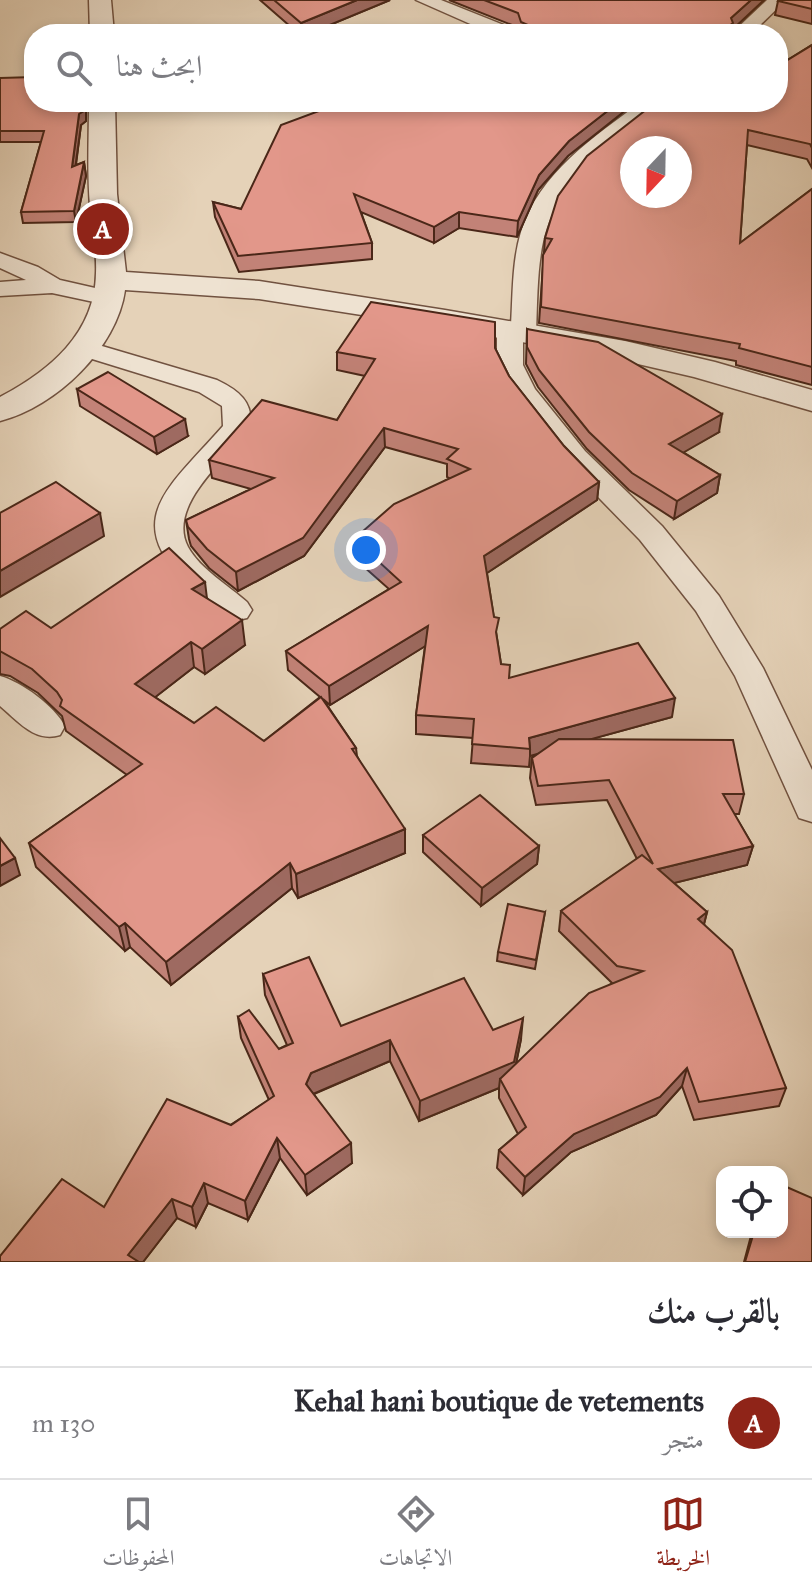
<!DOCTYPE html>
<html lang="ar">
<meta charset="utf-8">
<style>
body{margin:0;font-family:"IM FELL Great Primer",Amiri,serif;background:#f7f7f7;color:#2b2b33;direction:rtl}
.controls{position:absolute;right:24px;bottom:24px;display:grid;overflow:hidden;border-radius:16px;box-shadow:0 4px 12px #0003}
.controls button{width:72px;height:72px;display:grid;place-items:center;padding:0;border:0;border-bottom:2px solid #e1e1e2;background:#fff;color:#2b2b33;font:40px sans-serif}
.compass{position:absolute;left:620px;top:136px;width:72px;height:72px;border-radius:50%;background:#fff;box-shadow:0 4px 12px #0003;rotate:202deg}
.you{position:absolute;left:366px;top:550px;width:28px;height:28px;margin:-20px;border:6px solid #fff;border-radius:50%;background:#1a73e8;box-shadow:0 0 0 12px #1a73e833}
.badge{display:grid;place-items:center;width:52px;height:52px;border-radius:50%;background:#8f2418;color:#fff;font-size:26px;font-weight:700}
.pin{position:absolute;translate:-50% -50%;border:4px solid #fff;box-shadow:0 2px 8px #0006}
.list{margin:0;padding:0;list-style:none}
h2{display:flex;justify-content:space-between;align-items:center;height:104px;margin:0;padding:0 32px;font-size:34px}
h2 small{font-size:26px;font-weight:400;color:#7c7c81}
.list li{display:grid;grid-template-columns:52px 1fr auto;gap:24px;align-items:center;box-sizing:border-box;height:112px;padding:0 32px;border-top:2px solid #e1e1e2}
.list b{display:block;font-size:30px;white-space:nowrap}
.list p{margin:0;font-size:26px;white-space:nowrap;color:#7c7c81}
.list em{font-size:26px;font-style:normal;color:#7c7c81}
.icon{flex:none;width:44px;height:44px;fill:none;stroke:currentColor;stroke-width:2;stroke-linecap:round;stroke-linejoin:round}
.map{position:relative;flex:none;width:812px;height:1262px;overflow:hidden;direction:ltr}
.search{position:absolute;background:#fff;box-shadow:0 4px 12px #0003;left:24px;right:24px;top:24px;height:88px;display:flex;align-items:center;gap:20px;box-sizing:border-box;padding:0 28px;border-radius:32px;color:#7c7c81;font-size:30px}
.sheet{height:216px;background:#fff}
nav{display:flex;justify-content:space-around;align-items:center;box-sizing:border-box;height:112px;border-top:2px solid #e1e1e2;background:#fff;font-size:22px;color:#7c7c81}
nav a{display:grid;justify-items:center;gap:4px}
nav .on{color:#8f2418}
.map>svg:first-child{display:block}
.lines{fill:none;stroke-linecap:round;stroke-linejoin:round}
.minor-casing{stroke:#715240;stroke-width:3}
.tertiary-casing{stroke:#715240;stroke-width:3}
.minor{fill:#eee2d1;fill-rule:evenodd}
.tertiary{fill:#eee2d1;fill-rule:evenodd}
.wall{fill:#c28277;stroke:#4a2718;stroke-width:2}
.shaded-wall{fill:#9e6a61;stroke:#4a2718;stroke-width:2}
.building{fill:#e2978a;stroke:#4a2718;stroke-width:2;fill-rule:evenodd}
</style>
<div class="map">
<svg width="812" height="1262" viewBox="0 0 812 1262">
<rect width="100%" height="100%" fill="#e5d2b8"/>
<filter id="stains"><feTurbulence type="fractalNoise" baseFrequency=".0025" numOctaves="4"/><feColorMatrix values="0 0 0 0 .2 0 0 0 0 .09 0 0 0 0 .02 0 0 0 .5 -.17"/></filter>
<radialGradient id="worn" r=".72"><stop offset=".6" stop-color="#630" stop-opacity="0"/><stop offset="1" stop-color="#630" stop-opacity=".3"/></radialGradient>
<g class="lines">
<defs>
<g id="minor">
<polygon points="416,0 441,0 516,30 518,34 493,34"/>
<polygon points="767,0 786,0 751,34 731,34"/>
<path d="M641,102H664C650,120 625,133 607,148C536,207 539,248 536,334L532,339L523,342V365L535,389L585,451L662,526L719,596L763,668L812,770V822L799,818L735,676L696,611L640,540L565,463L510,392L497,365V332L501,327L511,325C513,294 512,262 521,232C539,173 594,137 641,102Z"/>
<polygon points="0,253 38,267 60,280 117,293 120,298 117,303 108,305 52,293 0,296 0,282 26,280 0,268"/>
<path d="M85,341L217,380C238,390 254,402 250,427C228,458 166,505 188,547C200,569 229,586 247,602L252,610L247,618C226,624 216,609 200,596C116,522 165,492 223,426L222,406L199,392L76,354L72,349L76,344Z"/>
<path d="M0,676C22,682 54,706 65,726L60,735C35,743 18,721 0,706Z"/>
</g>
<g id="tertiary">
<polygon points="89,0 111,0 114,34 90,34"/>
<path d="M89,102H115L117,194L126,272L259,281L445,310L625,341L715,362L812,390V411L694,377L625,361L445,328L259,299L125,290C117,348 56,407 0,421V397C49,371 95,334 96,273C97,251 92,229 90,206C87,172 89,137 89,102Z"/>
</g>
</defs>
<use href="#minor" class="minor-casing"/>
<use href="#tertiary" class="tertiary-casing"/>
<use href="#minor" class="minor"/>
<use href="#tertiary" class="tertiary"/>
</g>
<g class="wall">
<polygon points="260,0 390,0 308,34 299,34"/>
<polygon points="449,0 764,0 733,29 518,30 517,27"/>
<polygon points="812,0 812,24 775,15 778,1"/>
<polygon points="812,45 812,168 807,159 747,145 740,243 812,189 812,385 736,365 736,361 539,323 545,238 781,64"/>
<polygon points="0,78 34,102 85,102 86,121 81,125 76,165 84,162 86,176 76,222 23,223 21,212 41,142 0,142"/>
<polygon points="343,102 636,102 568,156 538,190 517,237 459,228 434,243 361,212 372,243 372,259 239,272 215,217 213,202 241,209"/>
<polygon points="527,329 719,432 683,452 720,475 717,493 674,519 629,490 587,449 538,387 526,364"/>
<polygon points="495,348 509,376 564,446 599,482 597,500 487,573 501,664 509,678 672,717 591,739 744,794 739,814 734,814 753,846 747,865 674,883 707,912 704,924 786,1088 779,1106 694,1120 682,1086 656,1115 571,1152 523,1195 497,1168 499,1150 518,1134 499,1098 499,1088 419,1121 390,1061 314,1094 352,1163 307,1195 280,1158 248,1220 208,1203 196,1227 177,1218 143,1262 0,1262 104,1207 269,1100 241,1038 238,1017 279,1049 287,1045 265,995 263,974 341,1026 493,1030 521,1039 516,1064 612,983 559,931 561,911 637,859 607,800 536,805 530,778 532,758 536,755 530,756 529,767 471,763 473,738 416,734 416,715 425,646 330,705 323,699 356,748 357,756 405,853 298,898 292,888 171,985 130,947 125,951 36,867 29,843 127,775 66,731 62,716 38,693 10,676 0,674 0,629 51,628 207,598 245,645 205,674 194,667 155,697 194,723 264,741 320,697 288,670 286,651 389,589 354,558 354,539 449,478 447,477 447,464 385,447 304,556 238,591 209,568 191,546 189,539 186,520 251,489 212,478 209,460 337,420 365,376 337,370 337,352"/>
<polygon points="77,389 188,436 157,454 80,406"/>
<polygon points="423,835 539,846 537,864 481,906 423,852"/>
<polygon points="545,912 535,969 497,961 498,952"/>
<polygon points="752,1232 782,1232 812,1262 744,1262"/>
</g>
<g class="shaded-wall">
<polygon points="357,0 390,0 308,34 302,34 301,23"/>
<polygon points="751,0 764,0 733,29 732,34 718,34 731,18"/>
<polygon points="84,102 85,102 86,105 86,121 81,125 74,177 72,167 79,114"/>
<polygon points="619,102 636,102 568,156 538,190 517,237 518,221 539,175 569,141"/>
<polygon points="84,162 86,176 76,222 74,211"/>
<polygon points="459,212 459,228 434,243 434,227"/>
<polygon points="722,414 719,432 667,462 669,444"/>
<polygon points="185,419 188,436 157,454 154,437"/>
<polygon points="384,428 385,447 304,556 238,591 236,572"/>
<polygon points="720,475 717,493 674,519 677,501"/>
<polygon points="599,482 597,500 484,575 484,556"/>
<polygon points="100,513 104,536 0,597 0,571"/>
<polygon points="205,582 208,607 192,589"/>
<polygon points="242,620 245,645 205,674 202,649"/>
<polygon points="428,626 427,645 330,705 329,686"/>
<polygon points="191,642 194,667 140,709 135,684"/>
<polygon points="675,698 672,717 530,756 530,749 529,738"/>
<polygon points="405,829 405,853 298,898 296,874"/>
<polygon points="539,846 537,864 481,906 482,888"/>
<polygon points="753,846 747,865 654,888 658,869"/>
<polygon points="15,858 20,875 0,886 0,866"/>
<polygon points="290,863 292,888 171,985 166,962"/>
<polygon points="707,912 702,932 698,919"/>
<polygon points="125,923 130,947 125,951 119,927"/>
<polygon points="523,1018 521,1039 512,1083 500,1079 499,1088 419,1121 420,1101"/>
<polygon points="390,1040 390,1061 313,1094 306,1084 311,1073"/>
<polygon points="687,1068 682,1086 656,1115 571,1152 523,1195 525,1177 574,1134"/>
<polygon points="277,1138 280,1158 248,1220 245,1201"/>
<polygon points="351,1143 352,1163 307,1195 305,1175"/>
<polygon points="204,1183 208,1203 196,1227 192,1207"/>
<polygon points="172,1199 177,1218 143,1262 130,1262 128,1255"/>
</g>
<g class="building">
<polygon points="274,0 357,0 301,23"/>
<polygon points="484,0 751,0 731,18 733,23 718,34 510,34 528,25 521,22 518,13"/>
<polygon points="779,0 812,0 812,9 778,1"/>
<path d="M812,45V148L810,144L748,130L740,243L812,189V367L739,348L740,344L541,307L543,255L552,239L545,238L558,196L587,156L656,102H778V64H781ZM632,148H680V196H632Z"/>
<polygon points="34,77 34,102 84,102 84,111 79,114 72,167 84,162 74,211 21,212 44,131 0,131 0,78"/>
<polygon points="343,102 619,102 569,141 539,175 518,221 459,212 434,227 354,194 372,243 238,256 213,202 241,209 281,125"/>
<polygon points="371,302 495,322 495,348 509,376 564,446 599,482 484,556 494,617 499,618 496,632 501,664 510,665 509,678 638,643 675,698 529,738 530,749 472,744 474,719 416,715 428,626 329,686 286,651 401,582 354,539 394,504 470,469 447,459 458,449 384,428 303,538 236,572 207,549 188,527 186,520 274,478 209,460 262,400 337,420 375,359 337,352"/>
<polygon points="527,329 598,342 722,414 669,444 720,475 677,501 632,473 589,432 539,370 527,347"/>
<polygon points="108,372 185,419 154,437 77,389"/>
<polygon points="56,482 100,513 0,571 0,513"/>
<polygon points="169,548 205,582 192,589 242,620 202,649 191,642 135,684 194,723 216,707 264,741 321,697 356,748 352,749 405,829 296,874 290,863 166,962 125,923 119,927 29,843 142,764 60,706 62,700 57,692 32,669 0,651 0,629 26,611 51,628"/>
<polygon points="559,739 733,740 744,794 723,794 753,846 658,869 707,912 698,919 732,950 786,1088 699,1102 687,1068 660,1097 574,1134 525,1177 499,1150 526,1127 500,1079 589,993 643,971 617,966 561,911 642,855 653,864 609,780 538,786 532,758"/>
<polygon points="480,795 539,846 482,888 423,835"/>
<polygon points="0,838 15,858 0,866"/>
<polygon points="508,904 545,912 536,960 498,952"/>
<polygon points="309,957 341,1026 464,978 493,1030 523,1018 514,1062 420,1101 390,1040 311,1073 306,1084 351,1143 305,1175 277,1138 245,1201 204,1183 192,1207 172,1199 128,1255 139,1262 0,1262 0,1256 62,1179 104,1207 167,1099 231,1125 274,1096 238,1017 249,1010 279,1049 293,1043 263,974"/>
<polygon points="782,1185 812,1198 812,1262 745,1262 754,1232 782,1232"/>
</g>
<rect width="100%" height="100%" filter="url(#stains)"/>
<rect width="100%" height="100%" fill="url(#worn)"/>
</svg>
<div class="controls">
<button><svg class="icon" aria-label="locate" viewBox="0 0 24 24"><circle cx="12" cy="12" r="6"/><path d="M12 2v4M12 18v4M2 12h4M18 12h4"/></svg></button>
</div>
<svg class="compass" viewBox="-18 -18 36 36"><path d="M0-13l5 13h-10z" fill="#e53935"/><path d="M0 13l5-13h-10z" fill="#7c7c81"/></svg>
<div class="you"></div>
<div class="pin badge" style="left:103px;top:229px">A</div>
<div class="search"><svg class="icon" aria-label="search" viewBox="0 0 24 24"><circle cx="10" cy="10" r="6"/><path d="M15 15l6 6"/></svg>ابحث هنا</div>
</div>
<section class="sheet">
<h2>بالقرب منك<small></small></h2>
<ul class="list">
<li><span class="badge">A</span><div><b>Kehal hani boutique de vetements</b><p>متجر</p></div><em>130 m</em></li>
</ul>
</section>
<nav>
<a class="on"><svg class="icon" aria-label="map" viewBox="0 0 24 24"><path d="M3 6l6-2 6 2 6-2v14l-6 2-6-2-6 2zM9 4v14M15 6v14"/></svg>الخريطة</a>
<a><svg class="icon" aria-label="directions" viewBox="0 0 24 24"><path d="M12 3l9 9-9 9-9-9zM9 14v-3h6M13 9l2 2-2 2"/></svg>الاتجاهات</a>
<a><svg class="icon" aria-label="saved" viewBox="0 0 24 24"><path d="M7 4h10v16l-5-4-5 4z"/></svg>المحفوظات</a>
</nav>
